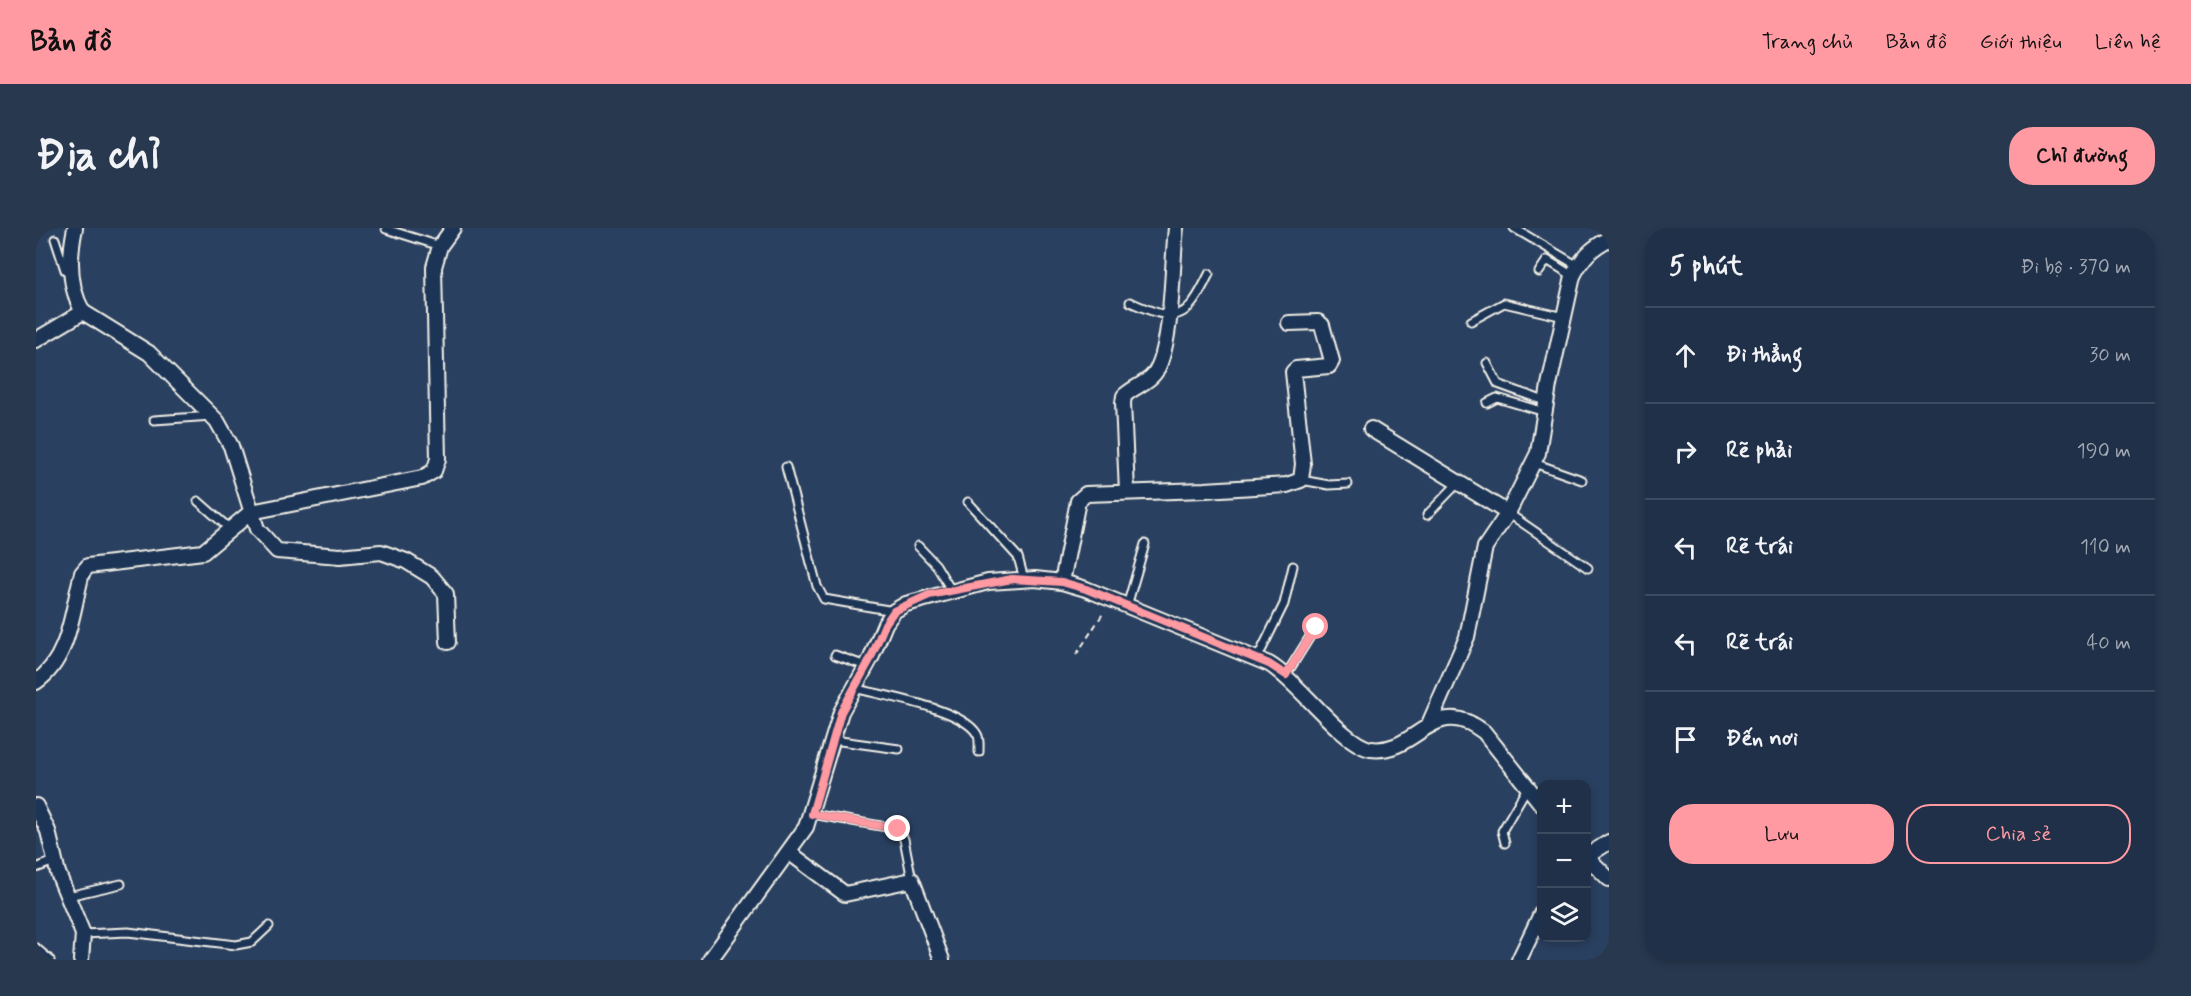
<!DOCTYPE html>
<html lang="vi">
<meta charset="utf-8">
<style>
body{margin:0;font-family:Mynerve,sans-serif;background:#28384f;color:#f1f3f6}
.controls{position:absolute;right:18px;bottom:18px;display:grid;overflow:hidden;border-radius:12px;box-shadow:0 3px 9px #0003}
.controls button{width:54px;height:54px;display:grid;place-items:center;padding:0;border:0;border-bottom:2px solid #3d4b60;background:#203048;color:#f1f3f6;font:30px sans-serif}
.stop{position:absolute;width:18px;height:18px;margin:-14px;border:4px solid #ff9aa2;border-radius:50%;background:#fff}
.stop.end{background:#ff9aa2;border-color:#fff;box-shadow:0 2px 6px #0008}
.list{margin:0;padding:0;list-style:none}
h2{display:flex;justify-content:space-between;align-items:center;height:78px;margin:0;padding:0 24px;font-size:26px}
h2 small{font-size:20px;font-weight:400;color:#a2a9b4}
.list li{display:grid;grid-template-columns:39px 1fr auto;gap:18px;align-items:center;box-sizing:border-box;height:96px;padding:0 24px;border-top:2px solid #3d4b60}
.list b{display:block;font-size:22px;white-space:nowrap}
.list em{font-size:20px;font-style:normal;color:#a2a9b4}
.actions{display:flex;gap:12px;padding:18px 24px}
.actions a{flex:1;padding:14px 0;border:2px solid #ff9aa2;border-radius:24px;text-align:center;font-size:21px;color:#ff9aa2}
.actions .main{background:#ff9aa2;color:#111}
.icon{flex:none;width:33px;height:33px;fill:none;stroke:currentColor;stroke-width:2;stroke-linecap:round;stroke-linejoin:round}
.map{position:relative;flex:none;width:1573px;height:732px;overflow:hidden;border-radius:24px}
header{display:flex;align-items:center;gap:36px;box-sizing:border-box;height:84px;padding:0 30px;background:#ff9aa2;color:#111}
header strong{font-size:28px}
nav{display:flex;gap:33px;margin-inline-start:auto;font-size:21px}
.intro{display:flex;align-items:center;justify-content:space-between;box-sizing:border-box;height:144px;padding:0 36px}
h1{margin:0;font-size:42px}
.button{padding:15px 27px;border-radius:24px;background:#ff9aa2;color:#111;font-size:21px;font-weight:700}
main{display:flex;gap:36px;padding:0 36px}
aside{flex:1;background:#203048;border-radius:24px;box-shadow:0 3px 9px #0003}
.map>svg:first-child{display:block}
.lines{fill:none;stroke-linecap:round;stroke-linejoin:round}
.service-casing{stroke:#f4f1e8;stroke-width:11}
.minor-casing{stroke:#f4f1e8;stroke-width:18}
.path{stroke:#f4f1e8;stroke-width:2;stroke-dasharray:6 4.5;stroke-linecap:butt}
.service{stroke:#1d3557;stroke-width:7}
.minor{stroke:#1d3557;stroke-width:14}
.route{stroke:#ff9aa2;stroke-width:8}
</style>
<header>
<strong>Bản đồ</strong>
<nav><a>Trang chủ</a><a>Bản đồ</a><a>Giới thiệu</a><a>Liên hệ</a></nav>
</header>
<div class="intro"><h1>Địa chỉ</h1><a class="button">Chỉ đường</a></div>
<main>
<div class="map">
<svg width="1573" height="732" viewBox="0 0 1573 732">
<rect width="100%" height="100%" fill="#2a4060"/>
<filter id="ink" filterUnits="userSpaceOnUse"><feTurbulence type="fractalNoise" baseFrequency=".0167" numOctaves="2"/><feDisplacementMap in="SourceGraphic" scale="12" xChannelSelector="R" yChannelSelector="G"/><feConvolveMatrix kernelMatrix="1 2 1 2 8 2 1 2 1" color-interpolation-filters="sRGB"/></filter>
<g filter="url(#ink)">
<g class="lines">
<defs>
<g id="service">
<polyline points="1478,0 1542,38"/>
<polyline points="350,1 404,18"/>
<polyline points="19,11 29,42 35,43"/>
<polyline points="1503,44 1511,32 1537,48"/>
<path d="M1094,74C1141,95 1150,94 1173,46"/>
<polyline points="1435,93 1468,75 1528,89"/>
<polyline points="1451,135 1462,156 1511,174"/>
<polyline points="1451,175 1461,170 1509,184"/>
<polyline points="118,192 176,188"/>
<polyline points="1498,235 1546,252"/>
<polyline points="750,239 781,358 788,371 858,383"/>
<polyline points="1265,252 1293,257 1312,256"/>
<polyline points="162,273 194,301"/>
<polyline points="932,274 982,329 988,351"/>
<polyline points="1472,285 1552,340"/>
<polyline points="1391,287 1422,255"/>
<polyline points="882,318 900,337 915,362"/>
<polyline points="1091,378 1109,316"/>
<polyline points="799,427 830,438"/>
<polyline points="1221,431 1248,376 1257,338"/>
<polyline points="1250,447 1280,399"/>
<path d="M818,460C847,468 926,480 941,506C944,510 943,518 943,524"/>
<polyline points="797,512 863,521"/>
<polyline points="776,586 862,601 868,611 876,652"/>
<polyline points="1469,615 1466,603 1491,560"/>
<polyline points="0,640 18,633"/>
<polyline points="32,668 85,656"/>
<polyline points="47,706 92,704 200,717 216,714 233,698"/>
<polyline points="0,720 14,732"/>
</g>
<g id="minor">
<path d="M39,0C33,28 32,58 47,84L113,125L181,193L195,218L221,301L241,323L304,328L345,324L370,333L396,349L410,366L412,414"/>
<polyline points="0,112 47,84"/>
<polyline points="1335,201 1472,285"/>
<path d="M1091,264L1087,175L1088,168C1097,159 1110,156 1118,146C1137,122 1136,33 1140,0"/>
<polyline points="1026,354 1042,273 1050,266 1169,262 1251,257 1265,252 1267,236 1257,144 1260,141 1293,138 1296,133 1286,97 1282,94 1253,95"/>
<path d="M0,454C34,431 36,382 46,345L52,338L167,324L215,284L386,250L398,243L402,231L398,39L404,18L417,0"/>
<path d="M1393,496L1431,409L1449,319L1472,285L1502,225L1513,157L1537,48C1546,30 1555,20 1573,11"/>
<polyline points="0,578 12,603 22,645 47,706 45,732"/>
<polyline points="754,625 809,666 876,652 906,732"/>
<polyline points="1550,628 1573,651"/>
<polyline points="1551,628 1573,614"/>
<path d="M674,732L770,599L805,484L835,430L849,396L858,383L870,376L952,354L999,351L1026,354L1050,361L1233,436C1262,453 1307,517 1335,521C1381,527 1397,464 1448,504L1506,577"/>
<polyline points="1483,732 1506,684"/>
</g>
</defs>
<use href="#service" class="service-casing"/>
<use href="#minor" class="minor-casing"/>
<polyline class="path" points="1040,427 1068,384"/>
<use href="#service" class="service"/>
<use href="#minor" class="minor"/>
</g>
</g>
<g class="lines" filter="url(#ink)">
<polyline class="route" points="862,601 776,586 805,484 835,430 849,396 858,383 893,367 976,351 1026,354 1050,361 1233,436 1250,447 1280,399"/>
</g>
</svg>
<div class="controls">
<button>+</button>
<button>−</button>
<button><svg class="icon" aria-label="layers" viewBox="0 0 24 24"><path d="M12 4l9 5-9 5-9-5zM3 14l9 5 9-5"/></svg></button>
</div>
<div class="stop" style="left:1280px;top:399px"></div>
<div class="stop end" style="left:862px;top:601px"></div>
</div>
<aside>
<h2>5 phút<small>Đi bộ · 370 m</small></h2>
<ul class="list">
<li><svg class="icon" aria-label="ahead" viewBox="0 0 24 24"><path d="M12 20V5M6 11l6-6 6 6"/></svg><div><b>Đi thẳng</b></div><em>30 m</em></li>
<li><svg class="icon" aria-label="right" viewBox="0 0 24 24"><path d="M7 20v-9h11M14 6l5 5-5 5"/></svg><div><b>Rẽ phải</b></div><em>190 m</em></li>
<li><svg class="icon" aria-label="left" viewBox="0 0 24 24"><path d="M17 20v-9H6M10 6l-5 5 5 5"/></svg><div><b>Rẽ trái</b></div><em>110 m</em></li>
<li><svg class="icon" aria-label="left" viewBox="0 0 24 24"><path d="M17 20v-9H6M10 6l-5 5 5 5"/></svg><div><b>Rẽ trái</b></div><em>40 m</em></li>
<li><svg class="icon" aria-label="arrive" viewBox="0 0 24 24"><path d="M6 21V4h12l-3 4 3 4H6"/></svg><div><b>Đến nơi</b></div></li>
</ul>
<div class="actions"><a class="main">Lưu</a><a>Chia sẻ</a></div>
</aside>
</main>
